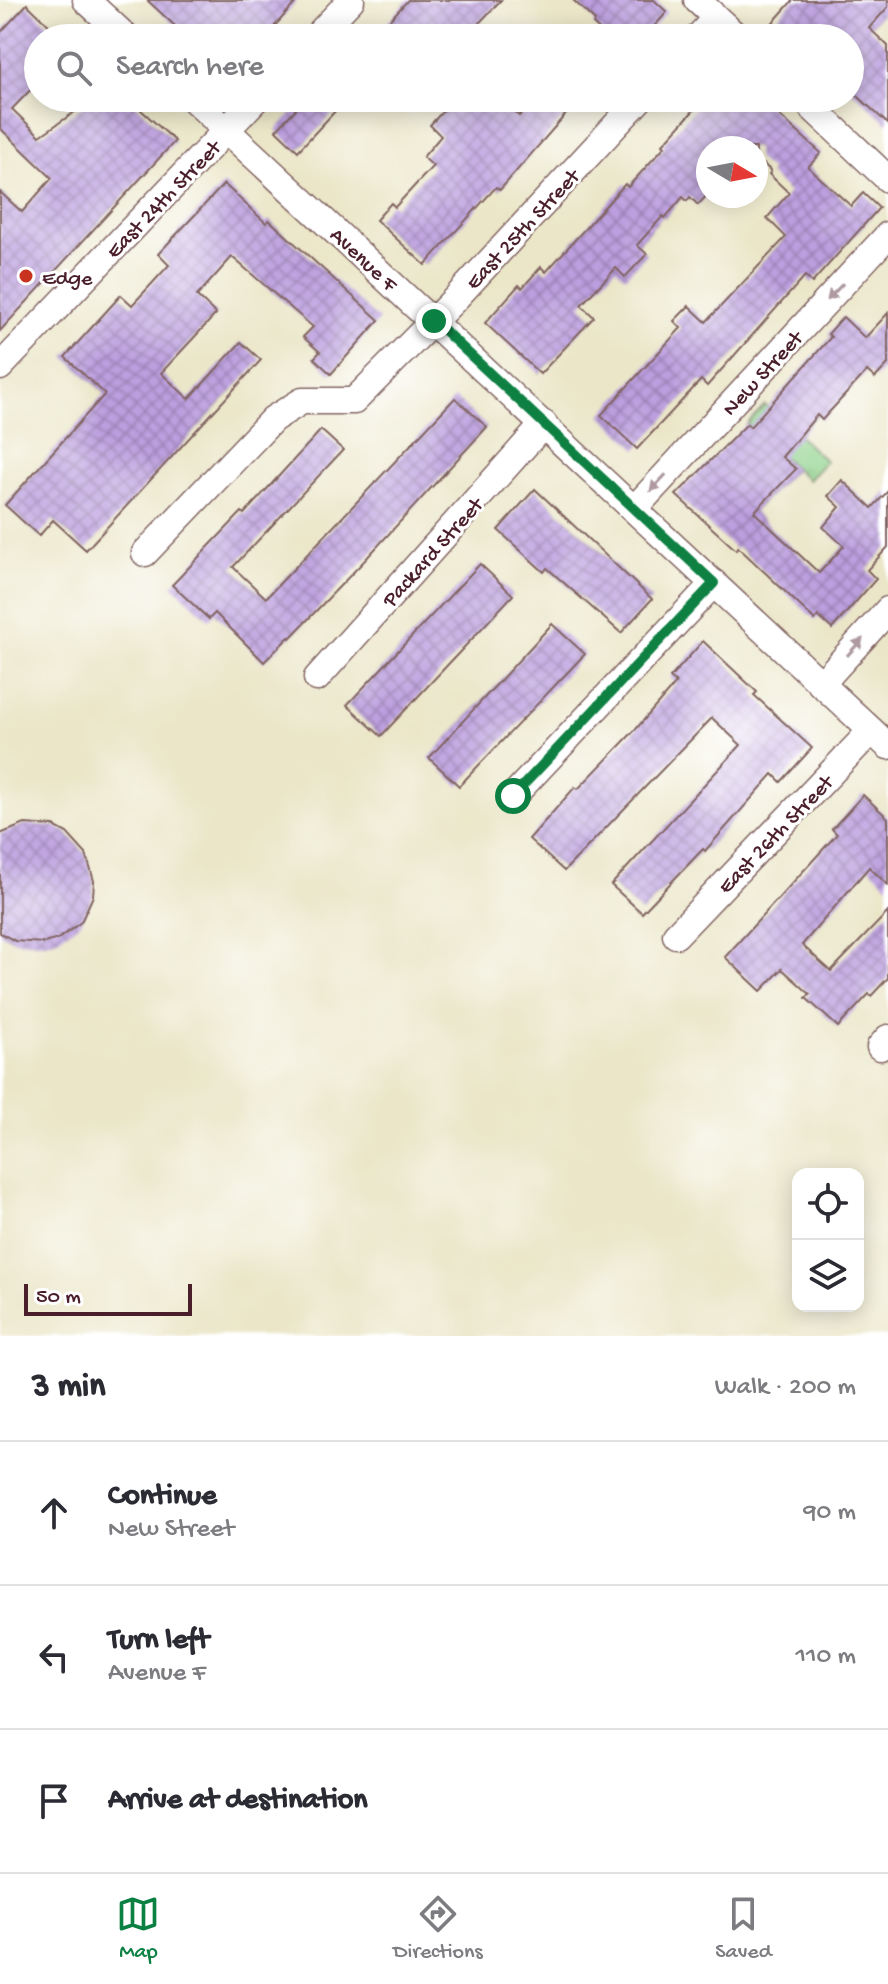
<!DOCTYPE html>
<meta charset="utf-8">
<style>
body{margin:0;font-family:"Gochi Hand",sans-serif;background:#f7f7f7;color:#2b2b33}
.controls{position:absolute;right:24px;bottom:24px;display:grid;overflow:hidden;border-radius:16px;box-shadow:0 4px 20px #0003}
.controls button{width:72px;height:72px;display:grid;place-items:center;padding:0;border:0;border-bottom:2px solid #e1e1e2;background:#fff;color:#2b2b33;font:40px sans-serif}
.compass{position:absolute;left:696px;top:136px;width:72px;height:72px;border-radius:50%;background:#fff;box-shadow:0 4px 20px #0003;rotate:100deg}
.scale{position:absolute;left:24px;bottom:20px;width:168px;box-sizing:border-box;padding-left:8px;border:4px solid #4a1f2b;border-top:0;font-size:22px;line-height:28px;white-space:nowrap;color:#4a1f2b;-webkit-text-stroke:6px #fff;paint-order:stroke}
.stop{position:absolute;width:24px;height:24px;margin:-18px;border:6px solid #0b8043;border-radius:50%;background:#fff}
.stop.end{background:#0b8043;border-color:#fff;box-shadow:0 2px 8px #0008}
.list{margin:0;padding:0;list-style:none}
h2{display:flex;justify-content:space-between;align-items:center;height:104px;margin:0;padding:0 32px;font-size:34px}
h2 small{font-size:26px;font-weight:400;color:#7c7c81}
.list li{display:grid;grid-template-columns:52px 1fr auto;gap:24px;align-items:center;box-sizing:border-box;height:144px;padding:0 32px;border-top:2px solid #e1e1e2}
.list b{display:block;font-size:30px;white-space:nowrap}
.list p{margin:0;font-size:26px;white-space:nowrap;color:#7c7c81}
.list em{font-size:26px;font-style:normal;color:#7c7c81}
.icon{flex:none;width:44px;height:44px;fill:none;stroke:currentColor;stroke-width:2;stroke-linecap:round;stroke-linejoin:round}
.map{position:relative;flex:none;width:888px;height:1336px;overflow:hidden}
.search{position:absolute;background:#fff;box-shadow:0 4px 20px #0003;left:24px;right:24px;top:24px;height:88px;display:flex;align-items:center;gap:20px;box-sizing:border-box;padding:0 28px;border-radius:44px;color:#7c7c81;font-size:30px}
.sheet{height:536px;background:#fff}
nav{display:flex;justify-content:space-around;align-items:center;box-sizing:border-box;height:112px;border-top:2px solid #e1e1e2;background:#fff;font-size:22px;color:#7c7c81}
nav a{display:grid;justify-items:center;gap:4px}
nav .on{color:#0b8043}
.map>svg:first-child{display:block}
.grass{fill:url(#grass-tufts);stroke:#6c785a;stroke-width:2}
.building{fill:url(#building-cross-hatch)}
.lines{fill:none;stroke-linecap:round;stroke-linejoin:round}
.minor-casing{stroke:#826562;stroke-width:29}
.minor{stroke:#fff;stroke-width:26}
.oneway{fill:#ae9aa0}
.route{stroke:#0b8043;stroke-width:10}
.poi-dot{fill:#c8321e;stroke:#fff;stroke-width:3}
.labels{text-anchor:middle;stroke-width:6;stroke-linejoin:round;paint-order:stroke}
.street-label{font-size:22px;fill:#4a1f2b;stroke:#fff}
.poi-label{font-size:22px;fill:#4a1f2b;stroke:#fff;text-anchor:start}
</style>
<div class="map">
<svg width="888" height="1336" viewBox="0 0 888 1336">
<defs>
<pattern id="grass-tufts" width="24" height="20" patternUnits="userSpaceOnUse" patternTransform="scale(2)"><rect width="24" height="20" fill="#8ed18a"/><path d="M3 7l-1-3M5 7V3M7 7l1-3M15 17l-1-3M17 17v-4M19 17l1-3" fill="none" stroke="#7cb377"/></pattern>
<pattern id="building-cross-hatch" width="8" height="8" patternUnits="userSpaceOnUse" patternTransform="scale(2)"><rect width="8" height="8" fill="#bc9fdf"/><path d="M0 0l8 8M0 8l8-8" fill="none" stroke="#9b81b5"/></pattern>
</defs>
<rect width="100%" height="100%" fill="#fff"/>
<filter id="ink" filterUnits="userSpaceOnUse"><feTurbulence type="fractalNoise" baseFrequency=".0125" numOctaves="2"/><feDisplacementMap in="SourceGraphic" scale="16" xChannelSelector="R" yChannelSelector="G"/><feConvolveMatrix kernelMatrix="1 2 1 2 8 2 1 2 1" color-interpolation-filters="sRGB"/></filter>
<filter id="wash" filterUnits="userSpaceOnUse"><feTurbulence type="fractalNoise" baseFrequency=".006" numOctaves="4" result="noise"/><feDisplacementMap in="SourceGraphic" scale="32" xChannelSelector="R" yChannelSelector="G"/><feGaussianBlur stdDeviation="1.8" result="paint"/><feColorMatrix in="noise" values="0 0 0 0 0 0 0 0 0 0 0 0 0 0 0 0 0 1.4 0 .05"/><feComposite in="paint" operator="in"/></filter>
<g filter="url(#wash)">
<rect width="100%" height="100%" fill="#ebe6c8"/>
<polygon class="grass" points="765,405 826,461 808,480 747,424"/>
<g id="blocks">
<g class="building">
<polygon points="147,0 298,0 273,28 284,38 188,38"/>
<polygon points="408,0 501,0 465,38 373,38"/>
<polygon points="573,0 654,0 667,12 644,38 608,38 593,24 595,21"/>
<polygon points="793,0 888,0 888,7 869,28 888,46 888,124 850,89 850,38 779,38 768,28"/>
<polygon points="27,4 62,38 38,38 38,82 12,109 40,136 95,98 128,98 175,141 0,331 0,192 22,212 52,178 0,128 0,33"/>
<polygon points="306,98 328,98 338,108 298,151 276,130"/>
<polygon points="455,98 500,98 519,116 536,98 580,98 500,190 496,187 425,265 376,220 391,203 395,207 433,166 423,157 441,136 430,125"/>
<polygon points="705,98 760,98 821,153 808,167 851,206 863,193 879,208 812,283 805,276 707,386 701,380 637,449 601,415 681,328 674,321 689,306 706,322 786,237 767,218 789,193 769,174 771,171 756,157 756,148 708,148 708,194 698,205 690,197 687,201 683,197 665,218 663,216 637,245 647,254 625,277 616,268 581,305 594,317 540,374 485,323 519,285 522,288 541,267 546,272 625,184 628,187 665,146 663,144"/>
<polygon points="224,184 266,223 269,220 379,320 331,374 314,358 320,352 303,337 313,327 232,257 197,296 216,314 161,373 189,399 241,342 261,360 86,550 53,520 39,536 5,505 105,394 65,357 121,295 132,305 148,288 169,265 158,254"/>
<polygon points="888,313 888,364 875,378 867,371 822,420 817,415 782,457 796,469 754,512 819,573 844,546 823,527 840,507 828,496 842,480 872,508 888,491 888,547 867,570 876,579 832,629 818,616 815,620 738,547 736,550 676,495 747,424 750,427 831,337 828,334 843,317 865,338"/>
<polygon points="455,398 487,427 364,561 290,638 289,637 264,662 215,613 209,619 172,585 242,512 244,514 321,430 343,450 233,567 266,598"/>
<polygon points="535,489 652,599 621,633 547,568 544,572 498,530"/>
<polygon points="480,564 513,595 381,736 347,705"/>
<polygon points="552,624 585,654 459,786 429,758"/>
<polygon points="703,641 757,692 754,695 812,748 781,782 773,774 705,851 703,849 642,913 611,885 741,745 712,718 564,871 529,839 575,787 578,789 636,729 676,683 670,678"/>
<polygon points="863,795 888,818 888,885 869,867 802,945 831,971 888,912 888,978 871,996 869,994 838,1027 806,998 810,994 782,969 761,991 725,957 837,834 832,829"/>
<polygon points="25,824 54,826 67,833 86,854 94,881 93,896 81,922 58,939 44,943 15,941 0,933 0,834"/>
</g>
</g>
</g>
<g filter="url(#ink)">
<use href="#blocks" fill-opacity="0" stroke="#826562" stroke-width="2"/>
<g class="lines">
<defs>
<g id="minor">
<polyline points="86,0 127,38"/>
<polyline points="697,0 738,38"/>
<polyline points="315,38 351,0"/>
<polyline points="697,38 716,18"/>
<polyline points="192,98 888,746"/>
<polyline points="802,98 888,179"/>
<polyline points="0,367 257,98"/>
<polyline points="634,509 888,235"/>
<polyline points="145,553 273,419 302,401 354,401 454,300 641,98"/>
<polyline points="317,678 544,424"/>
<polyline points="821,684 888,610"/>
<polyline points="513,796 714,583"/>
<polyline points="676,935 871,731"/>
<polyline points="880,1047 888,1038"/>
</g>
</defs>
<use href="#minor" class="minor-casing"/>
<use href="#minor" class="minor"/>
</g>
<defs><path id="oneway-solid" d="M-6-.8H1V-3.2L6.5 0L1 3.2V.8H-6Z" transform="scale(2)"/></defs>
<g class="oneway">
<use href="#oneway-solid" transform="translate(835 292) rotate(133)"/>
<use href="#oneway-solid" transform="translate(658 483) rotate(133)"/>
<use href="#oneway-solid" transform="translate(855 647) rotate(-48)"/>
</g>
</g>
<g class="lines" filter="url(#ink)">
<polyline class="route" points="434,321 714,583 513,796"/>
</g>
<circle class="poi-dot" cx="26" cy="276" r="8"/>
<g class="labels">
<g class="street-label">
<text transform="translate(162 198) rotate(-46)" y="8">East 24th Street</text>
<text transform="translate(521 228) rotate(-47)" y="8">East 25th Street</text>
<text transform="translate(365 258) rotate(43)" y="8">Avenue F</text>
<text transform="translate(761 372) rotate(-47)" y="8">New Street</text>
<text transform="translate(431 551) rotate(-48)" y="8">Packard Street</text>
<text transform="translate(774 833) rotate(-46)" y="8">East 26th Street</text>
</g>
<g class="poi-label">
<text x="42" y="284">Edge</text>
</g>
</g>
</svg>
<div class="controls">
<button><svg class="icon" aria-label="locate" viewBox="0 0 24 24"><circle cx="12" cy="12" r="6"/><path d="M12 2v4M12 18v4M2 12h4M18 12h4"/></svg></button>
<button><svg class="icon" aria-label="layers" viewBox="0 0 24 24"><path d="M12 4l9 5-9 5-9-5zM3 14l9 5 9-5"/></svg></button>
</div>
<svg class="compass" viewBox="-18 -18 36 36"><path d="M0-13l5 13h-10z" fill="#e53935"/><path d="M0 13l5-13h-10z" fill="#7c7c81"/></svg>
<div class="scale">50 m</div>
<div class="stop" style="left:513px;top:796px"></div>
<div class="stop end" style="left:434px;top:321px"></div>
<div class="search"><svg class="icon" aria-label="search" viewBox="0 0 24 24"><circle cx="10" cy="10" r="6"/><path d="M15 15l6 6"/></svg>Search here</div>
</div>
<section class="sheet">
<h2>3 min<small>Walk · 200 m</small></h2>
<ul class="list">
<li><svg class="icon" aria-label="ahead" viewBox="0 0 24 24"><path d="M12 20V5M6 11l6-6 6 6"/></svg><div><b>Continue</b><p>New Street</p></div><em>90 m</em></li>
<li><svg class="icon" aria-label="left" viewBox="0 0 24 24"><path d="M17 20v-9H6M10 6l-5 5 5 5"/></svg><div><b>Turn left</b><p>Avenue F</p></div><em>110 m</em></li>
<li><svg class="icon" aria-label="arrive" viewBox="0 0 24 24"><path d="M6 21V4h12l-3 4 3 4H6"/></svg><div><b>Arrive at destination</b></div></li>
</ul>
</section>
<nav>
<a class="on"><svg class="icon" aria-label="map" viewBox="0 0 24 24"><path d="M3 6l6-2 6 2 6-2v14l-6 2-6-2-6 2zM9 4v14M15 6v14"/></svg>Map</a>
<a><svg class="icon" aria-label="directions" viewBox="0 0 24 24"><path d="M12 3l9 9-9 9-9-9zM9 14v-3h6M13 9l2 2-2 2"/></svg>Directions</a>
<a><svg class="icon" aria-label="saved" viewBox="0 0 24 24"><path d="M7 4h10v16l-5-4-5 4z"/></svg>Saved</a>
</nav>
